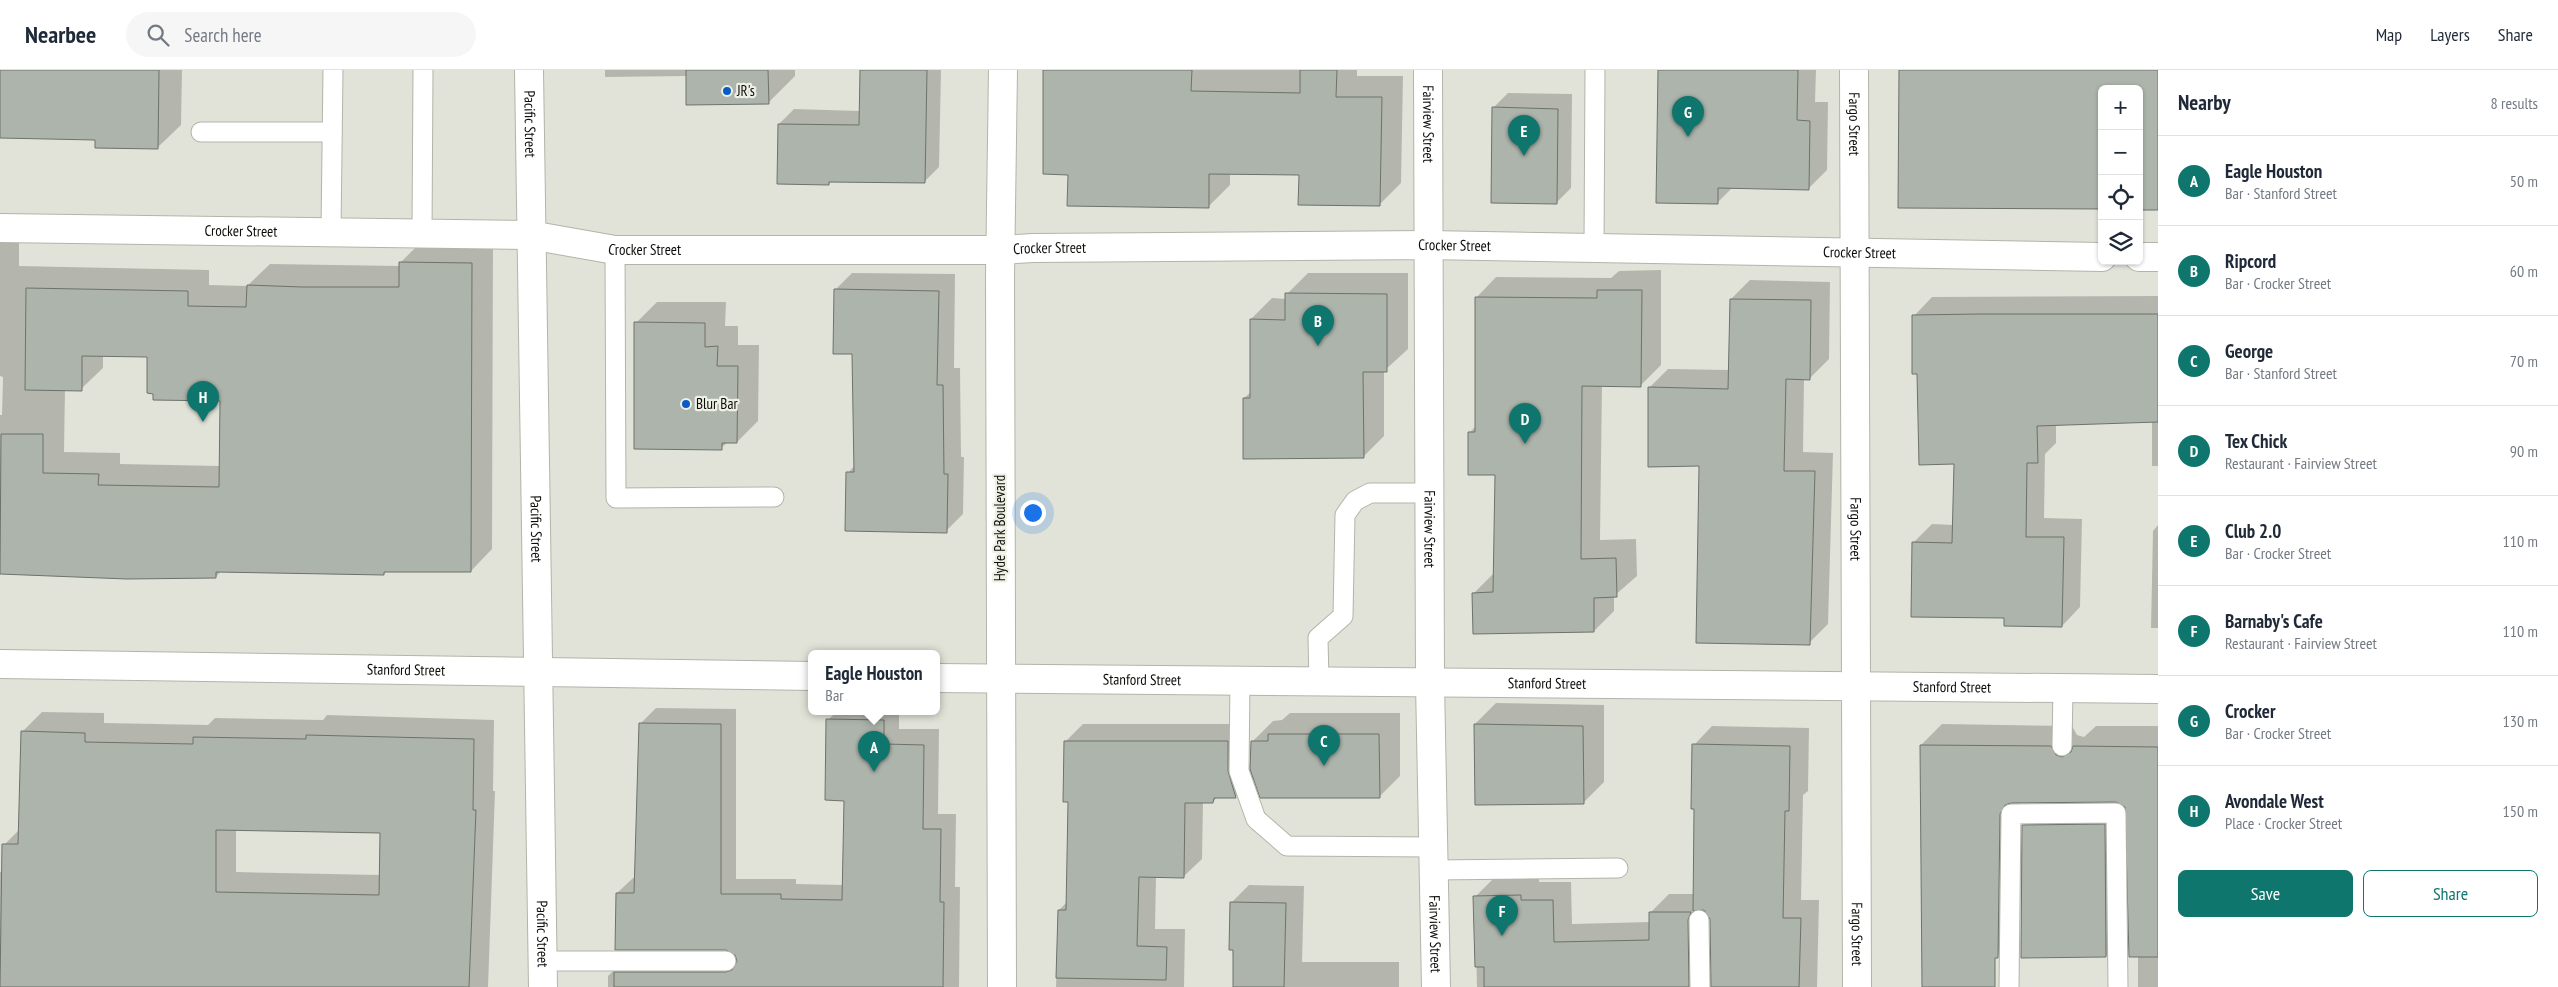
<!DOCTYPE html>
<meta charset="utf-8">
<style>
body{margin:0;font-family:"PT Sans Narrow",sans-serif;background:#f6f6f7;color:#1f2937}
.controls{position:absolute;right:15px;top:15px;display:grid;overflow:hidden;border-radius:8px;box-shadow:0 1px 4px #0004}
.controls button{width:45px;height:45px;display:grid;place-items:center;padding:0;border:0;border-bottom:1px solid #e0e1e3;background:#fff;color:#1f2937;font:25px sans-serif}
.you{position:absolute;left:1032px;top:442px;width:18px;height:18px;margin:-12px;border:4px solid #fff;border-radius:50%;background:#1a73e8;box-shadow:0 0 0 8px #1a73e833}
.badge{display:grid;place-items:center;width:32px;height:32px;border-radius:50%;background:#0f766e;color:#fff;font-size:16px;font-weight:700}
.pin{position:absolute;translate:-50% -41px;filter:drop-shadow(0 1px 2px #0008)}
.pin::after{content:'';position:absolute;top:26px;width:18px;height:15px;background:inherit;clip-path:polygon(0 0,100% 0,50% 100%)}
.popup{position:absolute;left:808px;top:580px;width:132px;height:65px;box-sizing:border-box;display:grid;place-content:center;border-radius:8px;background:#fff;filter:drop-shadow(0 1px 4px #0005);font-size:16px;white-space:nowrap;color:#747a83}
.popup b{font-size:19px;color:#1f2937}
.popup::after{content:'';position:absolute;left:50%;top:100%;margin-left:-10px;border:10px solid transparent;border-top-color:#fff}
.list{margin:0;padding:0;list-style:none}
h2{display:flex;justify-content:space-between;align-items:center;height:65px;margin:0;padding:0 20px;font-size:21px}
h2 small{font-size:16px;font-weight:400;color:#747a83}
.list li{display:grid;grid-template-columns:32px 1fr auto;gap:15px;align-items:center;box-sizing:border-box;height:90px;padding:0 20px;border-top:1px solid #e0e1e3}
.list b{display:block;font-size:19px;white-space:nowrap}
.list p{margin:0;font-size:16px;white-space:nowrap;color:#747a83}
.list em{font-size:16px;font-style:normal;color:#747a83}
.actions{display:flex;gap:10px;padding:15px 20px}
.actions a{flex:1;padding:11px 0;border:1px solid #0f766e;border-radius:8px;text-align:center;font-size:18px;color:#0f766e}
.actions .main{background:#0f766e;color:#fff}
.icon{flex:none;width:28px;height:28px;fill:none;stroke:currentColor;stroke-width:2;stroke-linecap:round;stroke-linejoin:round}
.map{position:relative;flex:none;width:2158px;height:917px;overflow:hidden}
header{display:flex;align-items:center;gap:30px;box-sizing:border-box;height:70px;padding:0 25px;background:#fff;border-bottom:1px solid #e0e1e3}
header strong{font-size:24px}
nav{display:flex;gap:28px;margin-inline-start:auto;font-size:18px}
.search{width:350px;height:45px;background:#f6f6f7;display:flex;align-items:center;gap:12px;box-sizing:border-box;padding:0 18px;border-radius:28px;color:#747a83;font-size:19px}
main{display:flex}
aside{flex:1;background:#fff}
.map>svg:first-child{display:block}
.shadow{fill:#0003;fill-rule:evenodd}
.building{fill:#adb4ab;stroke:#6c736b;fill-rule:evenodd}
.lines{fill:none;stroke-linecap:round;stroke-linejoin:round}
.service-casing{stroke:#b3b4a9;stroke-width:21}
.minor-casing{stroke:#b3b4a9;stroke-width:30}
.tertiary-casing{stroke:#b3b4a9;stroke-width:30}
.service{stroke:#fff;stroke-width:19}
.minor{stroke:#fff;stroke-width:28}
.tertiary{stroke:#fff;stroke-width:28}
.poi-dot{fill:#085cc5;stroke:#eff0e5;stroke-width:2}
.labels{text-anchor:middle;stroke-width:4.5;stroke-linejoin:round;paint-order:stroke}
.poi-label{font-size:15px;fill:#0c0c09;stroke:#eff0e5;text-anchor:start}
.street-label{font-size:15px;fill:#0c0c09;stroke:#eff0e5}
</style>
<header>
<strong>Nearbee</strong>
<div class="search"><svg class="icon" aria-label="search" viewBox="0 0 24 24"><circle cx="10" cy="10" r="6"/><path d="M15 15l6 6"/></svg>Search here</div>
<nav><a>Map</a><a>Layers</a><a>Share</a></nav>
</header>
<main>
<div class="map">
<svg width="2158" height="917" viewBox="0 0 2158 917">
<rect width="100%" height="100%" fill="#e2e3d8"/>
<g class="shadow">
<polygon points="0,0 182,0 181,55 157,78 96,68 0,67"/>
<polygon points="605,0 795,0 795,6 769,32 687,6 605,7"/>
<polygon points="861,0 941,0 939,97 924,112 832,110 829,114 779,54 794,39 860,41"/>
<polygon points="1044,0 1357,0 1357,6 1403,6 1401,113 1379,135 1300,104 1230,103 1230,115 1208,137"/>
<polygon points="1660,0 1816,0 1815,32 1828,32 1827,100 1808,119 1733,117 1717,133"/>
<polygon points="1508,23 1572,24 1571,118 1556,133 1493,38"/>
<path d="M422,171H493L492,479L471,501H387L384,504L221,501L216,507L0,502V345H2L3,307L0,306V173H19V196L209,200V215L247,216L270,194L400,196V193ZM103,285L149,286L221,330L220,396L120,394V383L64,382L65,319H81L103,298Z"/>
<polygon points="1661,200 1661,295 1641,315 1602,315 1600,470 1636,469 1637,506 1614,526 1614,541 1594,561 1474,523 1494,503 1497,404 1470,362 1476,356 1476,228 1496,207 1611,208 1619,201"/>
<polygon points="852,203 955,204 954,298 960,298 961,387 964,387 963,444 946,461 848,403 855,395 854,283 835,220"/>
<polygon points="1308,203 1408,203 1408,279 1384,301 1384,366 1363,387 1244,328 1251,322 1251,249 1272,228 1287,229 1287,224"/>
<polygon points="1750,210 1830,212 1829,289 1810,308 1804,308 1803,382 1833,383 1828,554 1809,573 1700,395 1649,318 1668,299 1730,300 1731,229"/>
<polygon points="2158,226 2158,396 2152,396 2152,351 2056,354 2056,373 2045,384 2044,448 2082,449 2080,537 2062,556 2005,547 1913,473 1932,454 1954,455 1955,393 1918,303 1914,246 1932,227"/>
<polygon points="657,232 726,232 725,256 738,256 738,275 759,275 758,351 737,372 728,372 721,378 636,253"/>
<polygon points="2158,455 2158,558 2151,558 2153,461"/>
<polygon points="1496,633 1604,635 1604,712 1583,733 1475,654"/>
<polygon points="656,638 736,639 736,809 796,809 796,814 844,815 845,730 828,650 837,641 899,641 899,659 939,659 938,744 956,744 955,817 960,817 959,917 608,917 608,906 624,890 631,887 737,887 737,884 617,823 633,808 636,808 640,654"/>
<path d="M42,642L104,643V653L208,655L215,648L323,650L327,645L494,650L493,721H495L488,917H0V802H4V775L20,759L22,662ZM236,759L382,762L380,805L236,802Z"/>
<polygon points="1290,643 1400,643 1400,706 1379,727 1255,708 1236,726 1218,726 1213,732 1203,731 1202,789 1183,807 1156,806 1155,859 1185,859 1184,917 1056,917 1059,840 1067,832 1069,731 1065,672 1083,654 1246,654 1245,682 1251,699 1252,672 1273,651 1282,650"/>
<polygon points="1942,654 2072,656 2077,665 2084,667 2096,656 2158,656 2158,917 2138,917 2138,886 2126,738 2127,865 2106,886 2023,756 2046,733 2020,733 2019,865 1998,886 1921,675"/>
<path d="M1712,656L1809,658L1808,721L1803,725L1801,830H1819L1817,917H1477L1475,827L1494,808L1539,807V812H1571L1572,854L1650,852V843L1669,824H1694L1696,738L1694,675ZM1706,841L1712,849V907L1707,898Z"/>
<polygon points="1249,815 1304,816 1302,892 1399,892 1399,917 1234,917 1231,833"/>
</g>
<g class="building">
<polygon points="0,0 159,0 158,79 95,78 95,70 0,68"/>
<polygon points="686,0 768,0 769,34 686,35"/>
<polygon points="860,0 927,0 925,113 829,112 829,115 777,114 778,54 859,55"/>
<polygon points="1043,0 1192,0 1191,21 1300,23 1300,0 1337,0 1336,27 1382,27 1380,136 1298,135 1299,105 1209,104 1209,138 1067,136 1068,105 1043,104"/>
<polygon points="1658,0 1798,0 1797,50 1810,51 1809,120 1718,118 1718,134 1656,133"/>
<polygon points="1899,0 2158,0 2158,140 2139,140 2139,19 2102,19 2102,139 1898,138"/>
<polygon points="1492,37 1558,39 1557,134 1491,133"/>
<polygon points="399,192 472,193 471,502 384,502 384,505 216,502 216,508 127,509 0,504 1,364 43,364 43,403 99,404 98,415 219,417 220,331 153,330 153,324 147,323 147,287 82,286 82,321 25,320 26,218 188,221 188,236 246,237 247,215 302,217 399,217"/>
<polygon points="834,219 939,221 937,315 943,315 944,404 948,404 947,463 845,461 846,402 854,402 852,284 833,284"/>
<polygon points="1597,220 1642,220 1641,317 1582,316 1581,489 1616,488 1617,527 1594,528 1594,562 1473,564 1472,523 1493,522 1495,405 1468,405 1468,362 1475,362 1475,227 1597,228"/>
<polygon points="1285,223 1387,224 1387,302 1363,302 1364,388 1243,389 1243,328 1250,328 1250,249 1285,250"/>
<polygon points="1730,229 1811,230 1810,310 1786,309 1784,401 1815,401 1810,575 1696,573 1699,396 1648,397 1648,317 1728,319"/>
<polygon points="1980,244 2158,244 2158,352 2037,356 2038,393 2027,393 2026,467 2064,467 2062,557 2004,556 2004,548 1911,547 1912,472 1952,473 1954,394 1919,395 1917,304 1912,304 1912,245"/>
<polygon points="634,252 705,253 705,277 718,276 717,296 738,296 737,373 722,373 722,380 634,379"/>
<polygon points="826,649 884,650 884,674 924,675 923,759 941,759 940,832 944,832 943,917 614,917 614,902 726,902 732,900 737,891 735,885 726,880 615,880 616,823 634,823 639,653 721,654 721,824 781,824 781,829 842,830 844,731 825,730"/>
<polygon points="1474,654 1583,656 1584,734 1475,735"/>
<path d="M21,661L85,663V672L193,674V667L306,669V665L474,669L473,740H476L469,917H0L2,774H18ZM216,760L380,763L379,825L216,822Z"/>
<polygon points="1268,664 1379,664 1380,728 1260,728 1250,699 1251,671 1268,671"/>
<polygon points="1064,671 1228,671 1228,701 1236,728 1214,728 1213,733 1185,733 1184,808 1139,807 1137,876 1167,877 1166,910 1056,908 1058,840 1066,840 1068,732 1063,732"/>
<polygon points="1692,674 1790,676 1789,741 1785,741 1783,848 1801,848 1799,917 1711,917 1710,849 1704,840 1693,841 1694,739 1691,739"/>
<polygon points="1920,675 2051,676 2056,685 2062,687 2071,682 2073,676 2158,677 2158,887 2129,887 2125,737 2116,732 2011,733 2005,735 2000,744 1998,888 1995,888 1995,917 1922,917"/>
<polygon points="2105,754 2106,887 2021,888 2022,755"/>
<polygon points="1521,825 1521,830 1553,830 1554,872 1649,870 1649,842 1691,842 1688,850 1689,917 1484,917 1484,897 1475,897 1473,826"/>
<polygon points="1230,832 1286,833 1284,917 1233,917 1233,880 1229,880"/>
</g>
<g class="lines">
<defs>
<g id="service">
<polyline points="201,62 332,62"/>
<polyline points="331,162 333,0"/>
<polyline points="422,163 423,0"/>
<polyline points="1594,178 1595,0"/>
<polyline points="615,180 616,428 774,427"/>
<polyline points="1240,611 1239,701 1256,749 1287,776 1433,777"/>
<polyline points="1319,612 1318,568 1343,546 1345,445 1355,431 1370,423 1429,423"/>
<polyline points="2062,676 2063,618"/>
<polyline points="1434,800 1618,798"/>
<polyline points="1699,850 1700,917"/>
<polyline points="542,891 726,891"/>
<polyline points="2009,917 2011,744 2116,743 2118,917"/>
</g>
<g id="minor">
<path id="s1" d="M529,0L543,917"/>
<path id="s2" d="M1854,0L1857,917"/>
<path id="s3" d="M0,158L530,165L615,180H1001L1033,178L1427,175L2102,187"/>
<polyline points="2139,187 2158,187"/>
<path id="s4" d="M0,594L812,606"/>
<path id="s5" d="M936,608L2158,619"/>
<polyline points="1002,917 1000,207 1003,0"/>
</g>
<g id="tertiary">
<path id="s6" d="M1428,0L1430,613L1436,917"/>
</g>
</defs>
<use href="#service" class="service-casing"/>
<use href="#minor" class="minor-casing"/>
<use href="#tertiary" class="tertiary-casing"/>
<use href="#service" class="service"/>
<use href="#minor" class="minor"/>
<use href="#tertiary" class="tertiary"/>
</g>
<g class="poi-dot">
<circle cx="727" cy="21" r="5"/>
<circle cx="686" cy="334" r="5"/>
</g>
<g class="labels">
<g class="poi-label">
<text x="737" y="26">JR's</text>
<text x="696" y="339">Blur Bar</text>
</g>
<g class="street-label">
<text dy="5" stroke="none"><textPath href="#s1" startOffset="54">Pacific Street</textPath></text>
<text dy="5" stroke="none"><textPath href="#s6" startOffset="54">Fairview Street</textPath></text>
<text dy="5" stroke="none"><textPath href="#s2" startOffset="54">Fargo Street</textPath></text>
<text dy="5" stroke="none"><textPath href="#s3" startOffset="241">Crocker Street</textPath></text>
<text dy="5" stroke="none"><textPath href="#s3" startOffset="1456">Crocker Street</textPath></text>
<text dy="5" stroke="none"><textPath href="#s3" startOffset="1051">Crocker Street</textPath></text>
<text dy="5" stroke="none"><textPath href="#s3" startOffset="646">Crocker Street</textPath></text>
<text dy="5" stroke="none"><textPath href="#s3" startOffset="1861">Crocker Street</textPath></text>
<text dy="5" stroke="none"><textPath href="#s1" startOffset="459">Pacific Street</textPath></text>
<text transform="translate(1000 458) rotate(-90)" y="5">Hyde Park Boulevard</text>
<text dy="5" stroke="none"><textPath href="#s6" startOffset="459">Fairview Street</textPath></text>
<text dy="5" stroke="none"><textPath href="#s2" startOffset="459">Fargo Street</textPath></text>
<text dy="5" stroke="none"><textPath href="#s4" startOffset="406">Stanford Street</textPath></text>
<text dy="5" stroke="none"><textPath href="#s5" startOffset="206">Stanford Street</textPath></text>
<text dy="5" stroke="none"><textPath href="#s5" startOffset="611">Stanford Street</textPath></text>
<text dy="5" stroke="none"><textPath href="#s5" startOffset="1016">Stanford Street</textPath></text>
<text dy="5" stroke="none"><textPath href="#s1" startOffset="864">Pacific Street</textPath></text>
<text dy="5" stroke="none"><textPath href="#s6" startOffset="864">Fairview Street</textPath></text>
<text dy="5" stroke="none"><textPath href="#s2" startOffset="864">Fargo Street</textPath></text>
</g>
</g>
</svg>
<div class="controls">
<button>+</button>
<button>−</button>
<button><svg class="icon" aria-label="locate" viewBox="0 0 24 24"><circle cx="12" cy="12" r="6"/><path d="M12 2v4M12 18v4M2 12h4M18 12h4"/></svg></button>
<button><svg class="icon" aria-label="layers" viewBox="0 0 24 24"><path d="M12 4l9 5-9 5-9-5zM3 14l9 5 9-5"/></svg></button>
</div>
<div class="you"></div>
<div class="pin badge" style="left:874px;top:702px">A</div>
<div class="popup"><b>Eagle Houston</b>Bar</div>
<div class="pin badge" style="left:1318px;top:276px">B</div>
<div class="pin badge" style="left:1324px;top:696px">C</div>
<div class="pin badge" style="left:1525px;top:374px">D</div>
<div class="pin badge" style="left:1524px;top:86px">E</div>
<div class="pin badge" style="left:1502px;top:866px">F</div>
<div class="pin badge" style="left:1688px;top:67px">G</div>
<div class="pin badge" style="left:203px;top:352px">H</div>
</div>
<aside>
<h2>Nearby<small>8 results</small></h2>
<ul class="list">
<li><span class="badge">A</span><div><b>Eagle Houston</b><p>Bar · Stanford Street</p></div><em>50 m</em></li>
<li><span class="badge">B</span><div><b>Ripcord</b><p>Bar · Crocker Street</p></div><em>60 m</em></li>
<li><span class="badge">C</span><div><b>George</b><p>Bar · Stanford Street</p></div><em>70 m</em></li>
<li><span class="badge">D</span><div><b>Tex Chick</b><p>Restaurant · Fairview Street</p></div><em>90 m</em></li>
<li><span class="badge">E</span><div><b>Club 2.0</b><p>Bar · Crocker Street</p></div><em>110 m</em></li>
<li><span class="badge">F</span><div><b>Barnaby's Cafe</b><p>Restaurant · Fairview Street</p></div><em>110 m</em></li>
<li><span class="badge">G</span><div><b>Crocker</b><p>Bar · Crocker Street</p></div><em>130 m</em></li>
<li><span class="badge">H</span><div><b>Avondale West</b><p>Place · Crocker Street</p></div><em>150 m</em></li>
</ul>
<div class="actions"><a class="main">Save</a><a>Share</a></div>
</aside>
</main>
